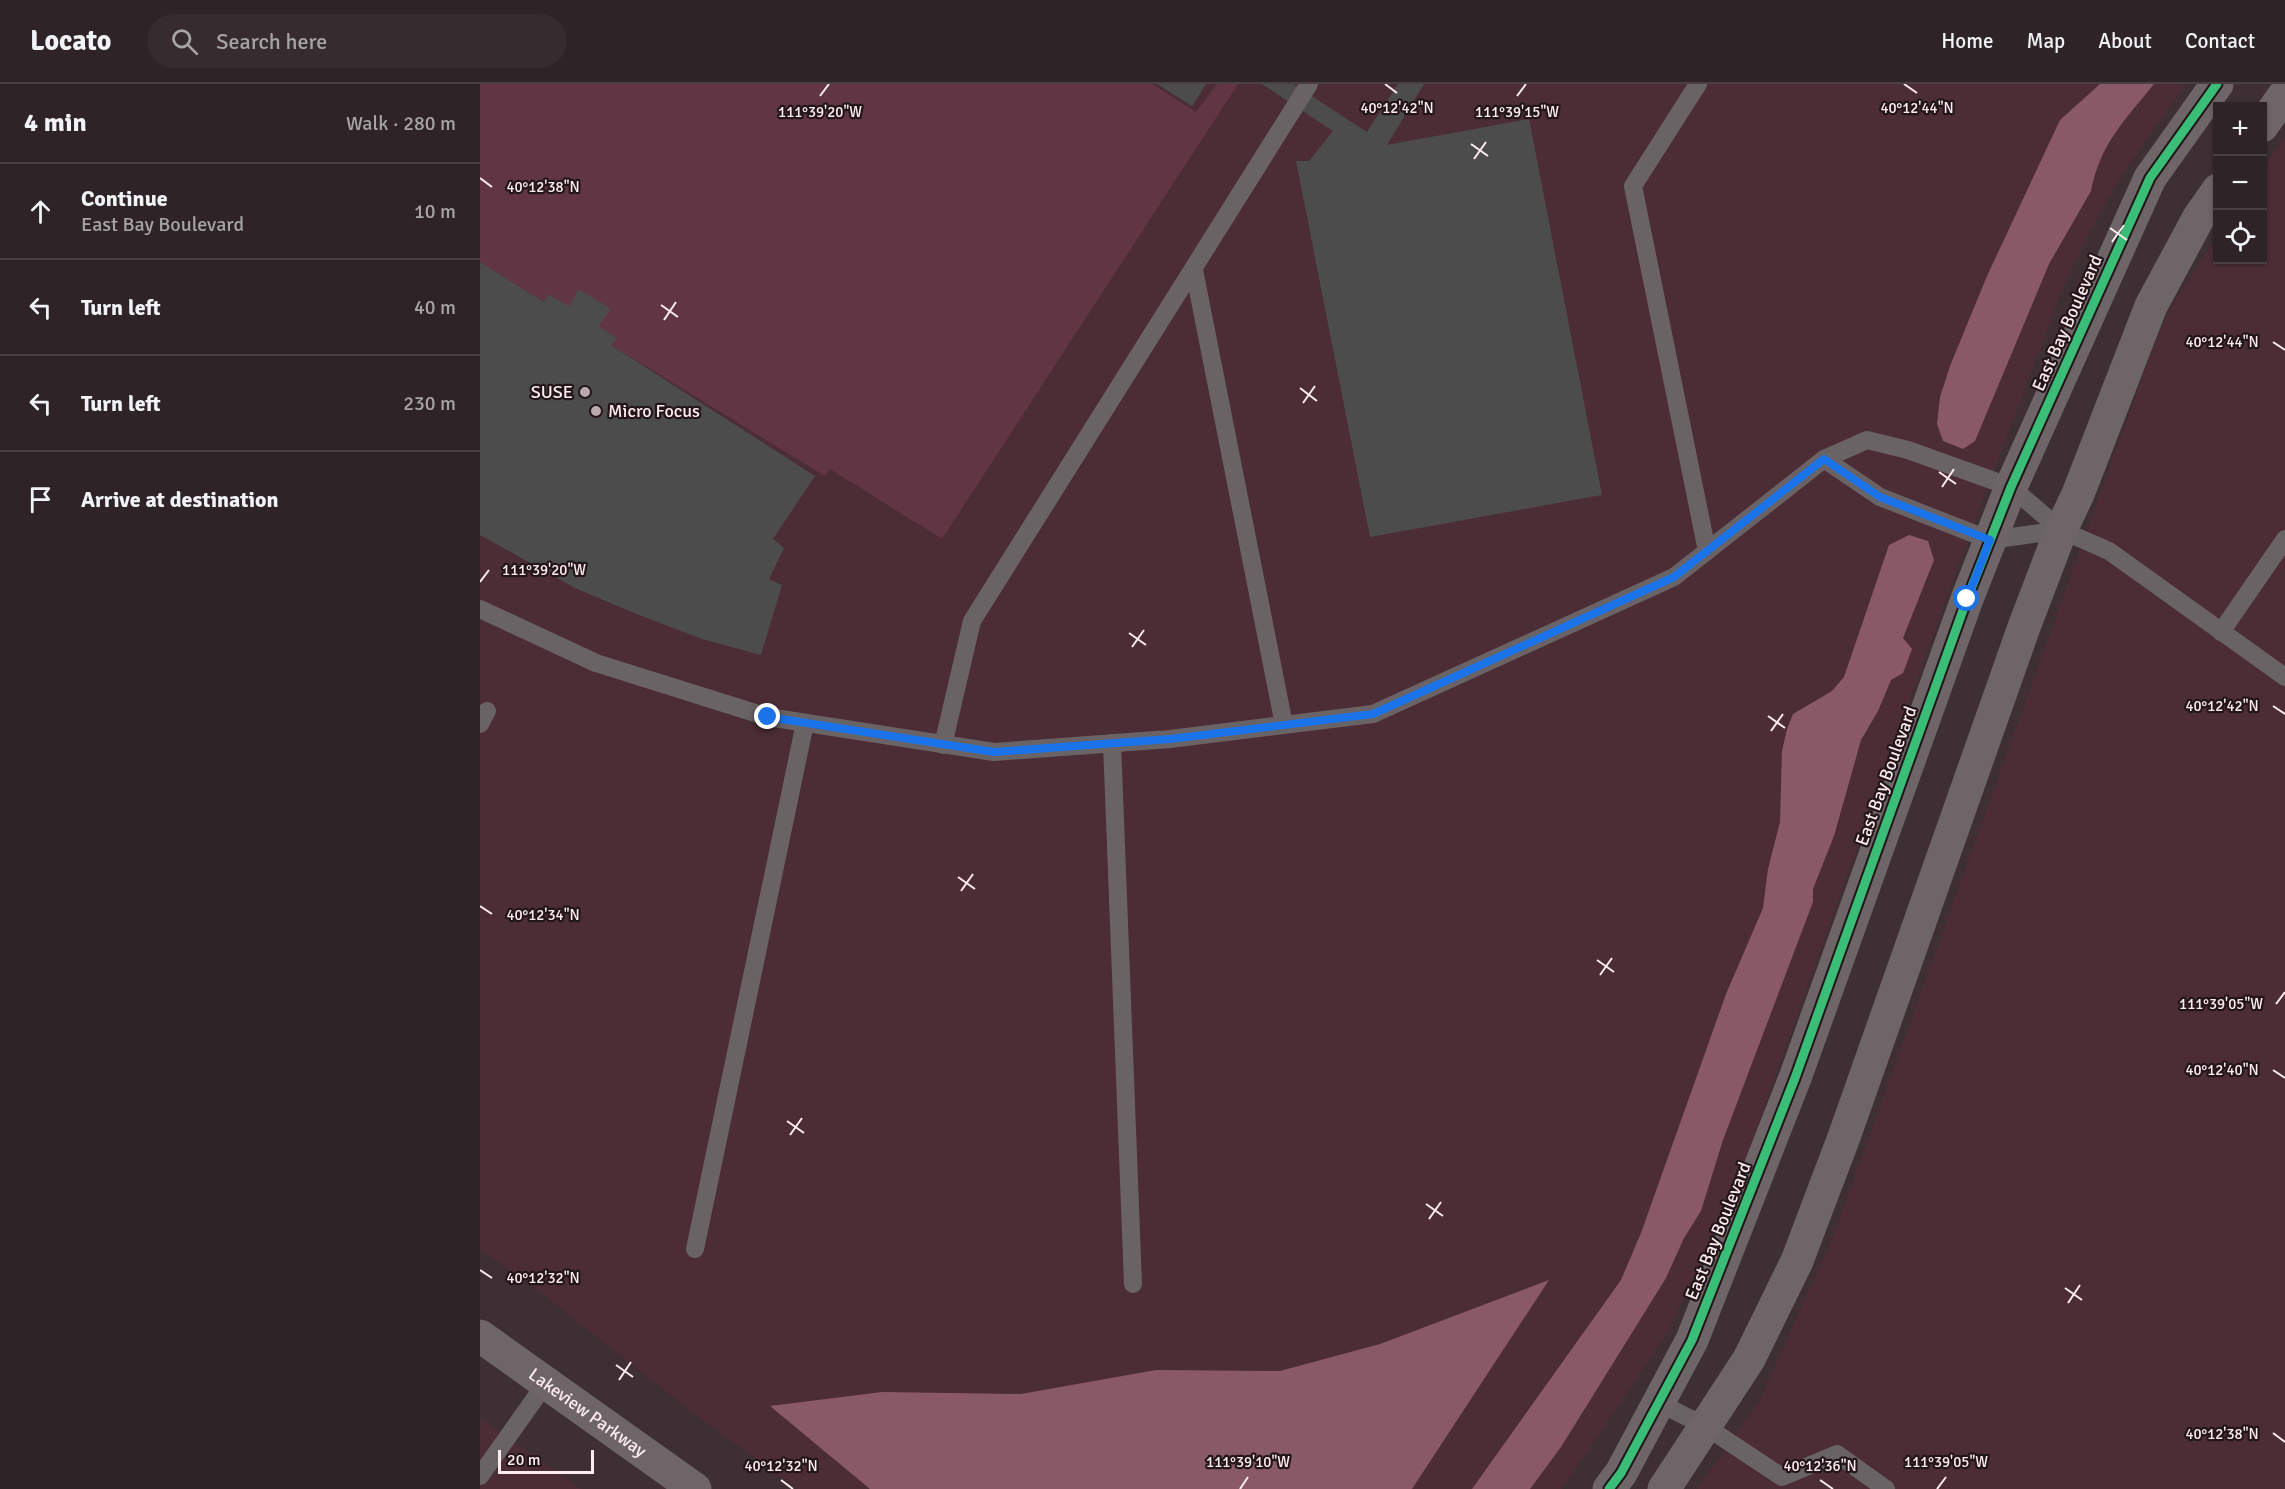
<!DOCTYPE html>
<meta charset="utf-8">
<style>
body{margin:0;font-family:Signika,sans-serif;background:#362b2e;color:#f1f3f6}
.controls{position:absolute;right:18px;top:18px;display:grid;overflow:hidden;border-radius:0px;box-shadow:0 2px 4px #0004}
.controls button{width:54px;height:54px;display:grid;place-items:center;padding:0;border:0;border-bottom:2px solid #494043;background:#2e2326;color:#f1f3f6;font:30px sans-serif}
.scale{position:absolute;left:18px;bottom:15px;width:96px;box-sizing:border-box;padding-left:6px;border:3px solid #feecf1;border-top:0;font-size:16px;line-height:21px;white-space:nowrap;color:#feecf1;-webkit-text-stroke:4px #221619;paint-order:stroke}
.stop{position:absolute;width:18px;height:18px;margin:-14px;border:4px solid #1a73e8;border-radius:50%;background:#fff}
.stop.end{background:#1a73e8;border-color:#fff;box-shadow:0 2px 6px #0008}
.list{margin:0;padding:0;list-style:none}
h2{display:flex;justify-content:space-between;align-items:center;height:78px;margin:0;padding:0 24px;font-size:26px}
h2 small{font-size:20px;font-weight:400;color:#a7a4a7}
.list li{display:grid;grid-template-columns:39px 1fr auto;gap:18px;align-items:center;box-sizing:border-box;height:96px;padding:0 24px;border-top:2px solid #494043}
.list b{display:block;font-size:22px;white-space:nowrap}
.list p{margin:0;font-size:20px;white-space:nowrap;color:#a7a4a7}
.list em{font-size:20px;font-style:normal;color:#a7a4a7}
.icon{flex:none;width:33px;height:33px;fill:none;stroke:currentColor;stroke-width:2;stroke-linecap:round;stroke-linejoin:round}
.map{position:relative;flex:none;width:1805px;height:1405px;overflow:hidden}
header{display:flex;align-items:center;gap:36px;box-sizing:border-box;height:84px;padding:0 30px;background:#2e2326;border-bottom:2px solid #494043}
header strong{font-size:28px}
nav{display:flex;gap:33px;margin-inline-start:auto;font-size:21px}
.search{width:420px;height:54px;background:#362b2e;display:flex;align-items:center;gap:15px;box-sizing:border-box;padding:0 21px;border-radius:33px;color:#a7a4a7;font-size:22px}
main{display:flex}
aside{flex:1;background:#2e2326}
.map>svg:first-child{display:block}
.built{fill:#4c2d36}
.green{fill:#613543}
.water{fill:#8a5968}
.building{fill:#4d4c4d}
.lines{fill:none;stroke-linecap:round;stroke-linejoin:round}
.lane{stroke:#6a6365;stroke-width:18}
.secondary{stroke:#6d6568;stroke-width:33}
.cycleway-casing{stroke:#221619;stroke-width:13}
.cycleway{stroke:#3abd76;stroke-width:9}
.route{stroke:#1a73e8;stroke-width:8}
.ticks{fill:none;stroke:#feecf1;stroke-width:2}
.poi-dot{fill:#baaaae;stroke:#221619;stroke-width:2}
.labels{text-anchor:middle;stroke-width:4.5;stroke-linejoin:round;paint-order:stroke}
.street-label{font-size:18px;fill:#feecf1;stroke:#221619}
.poi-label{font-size:18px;fill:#feecf1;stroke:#221619;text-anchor:end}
.ticks-label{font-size:15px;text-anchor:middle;fill:#feecf1;stroke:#221619;stroke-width:4.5;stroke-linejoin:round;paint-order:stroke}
</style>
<header>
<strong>Locato</strong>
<div class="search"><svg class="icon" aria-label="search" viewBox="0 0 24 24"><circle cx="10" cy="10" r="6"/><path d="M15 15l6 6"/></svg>Search here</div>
<nav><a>Home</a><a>Map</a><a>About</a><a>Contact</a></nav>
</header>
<main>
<aside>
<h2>4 min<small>Walk · 280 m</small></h2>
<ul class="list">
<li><svg class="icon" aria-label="ahead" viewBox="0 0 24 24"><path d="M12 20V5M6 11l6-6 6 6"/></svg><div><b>Continue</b><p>East Bay Boulevard</p></div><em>10 m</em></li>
<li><svg class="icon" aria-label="left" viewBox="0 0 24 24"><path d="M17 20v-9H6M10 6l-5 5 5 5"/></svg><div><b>Turn left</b></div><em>40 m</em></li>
<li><svg class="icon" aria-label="left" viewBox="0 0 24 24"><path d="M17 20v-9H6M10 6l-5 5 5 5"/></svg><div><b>Turn left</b></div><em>230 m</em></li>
<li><svg class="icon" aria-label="arrive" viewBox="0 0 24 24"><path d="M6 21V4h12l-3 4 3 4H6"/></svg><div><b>Arrive at destination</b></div></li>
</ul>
</aside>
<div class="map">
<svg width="1805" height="1405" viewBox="0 0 1805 1405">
<rect width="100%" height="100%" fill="#3d2f33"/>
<g class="built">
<polygon points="0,0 1706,0 1643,89 1605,157 1581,209 1476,488 1251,1116 1185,1253 1082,1405 318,1405 221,1335 50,1200 0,1165"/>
<polygon points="1805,52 1805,1405 1217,1405 1280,1316 1353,1153 1672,266 1689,226 1737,153 1738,176 1782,176 1783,85"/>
<polygon points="0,1334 101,1405 0,1405"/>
</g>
<polygon class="green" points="0,0 672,0 716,28 737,0 758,0 462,455 350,385 345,392 131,261 137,254 68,210 64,218 0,178"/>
<g class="water">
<path d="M1620,0H1674C1645,36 1620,60 1611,107L1569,180L1495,357L1483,365L1463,357L1457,340L1460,313L1470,282L1507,192L1580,36Z"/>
<polygon points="1429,451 1448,457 1454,476 1423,554 1432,565 1423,589 1411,596 1398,627 1381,656 1354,752 1333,805 1333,818 1243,1056 1221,1127 1204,1154 1186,1194 1081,1363 1050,1405 992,1405 1141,1196 1161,1149 1246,910 1283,824 1288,785 1300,738 1302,667 1307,645 1313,630 1352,607 1364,593 1409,461"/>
<polygon points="1069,1196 932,1405 390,1405 290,1322 402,1308 541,1310 676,1286 800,1287 900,1260"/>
</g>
<g class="building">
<polygon points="677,0 726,0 712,22"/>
<polygon points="782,0 813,0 887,48 918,0 944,0 907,61 1049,35 1122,411 890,453 816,77 829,77 853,47"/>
<polygon points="0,178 64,218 68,210 89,222 99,205 131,225 119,242 137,254 131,261 335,392 293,455 304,464 289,495 302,501 281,571 222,555 154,529 95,504 0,451"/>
</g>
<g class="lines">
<g class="lane">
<polyline points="1218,0 1153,102 1227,467"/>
<polyline points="714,186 804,641"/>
<polyline points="1344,375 1400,413 1510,456 1581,446"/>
<polyline points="0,525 116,579 288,633 514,668 690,655 893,630 1194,493 1344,375 1387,356 1428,366 1531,403 1581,446 1629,467 1805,593"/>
<polyline points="1741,548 1805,455"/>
<polyline points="0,640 7,627"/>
<polyline points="632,659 653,1200"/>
<polyline points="463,661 492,537 829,0"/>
<polyline points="215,1165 325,639"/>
<polyline points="1179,1319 1225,1342 1302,1393 1357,1370 1406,1405"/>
<polyline points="0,1392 66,1299"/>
</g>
<g class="secondary">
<polyline points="1782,42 1805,10"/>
<path id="s1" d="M0,1252L215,1405"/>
<polyline points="1129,1405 1141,1389 1212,1256 1315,994 1487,515 1531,403 1670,94 1737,0"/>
<polyline points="1184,1405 1269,1275 1317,1177 1364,1053 1544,543 1581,446 1598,410 1671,222 1719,133 1738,106"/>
</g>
<defs>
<polyline id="cycleway" points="1129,1405 1141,1389 1212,1256 1315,994 1487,515 1531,403 1670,94 1737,0"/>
</defs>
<use href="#cycleway" class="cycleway-casing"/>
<use href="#cycleway" class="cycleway"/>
</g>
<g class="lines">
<polyline class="route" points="288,633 514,668 690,655 893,630 1194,493 1344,375 1400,413 1510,456 1487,515"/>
</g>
<path class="ticks" d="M905,0L917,9M1424,0L1437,9M340,12L349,0M1037,12L1046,0M991,60L1008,72M994,75L1006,58M0,94L12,103M1630,144L1647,156M1632,158L1644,141M181,221L198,233M184,236L196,218M1793,258L1805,266M820,304L837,317M823,319L835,302M1459,388L1476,400M1462,403L1474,385M0,498L9,486M649,549L666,561M652,563L664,546M1793,622L1805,630M1288,632L1305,644M1291,647L1303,630M478,793L495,805M481,807L493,790M0,822L12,830M1117,876L1134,888M1120,891L1132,874M1796,920L1805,908M1793,986L1805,994M307,1037L324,1049M310,1051L322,1034M946,1120L963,1132M949,1135L961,1118M0,1186L12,1194M1585,1204L1602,1216M1588,1219L1600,1201M136,1281L153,1293M139,1296L151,1278M1793,1349L1805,1358M301,1396L313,1405M1340,1396L1353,1405M760,1405L768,1393M1457,1405L1466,1393"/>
<g class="poi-dot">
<circle cx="105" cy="308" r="6"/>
<circle cx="116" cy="327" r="6"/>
</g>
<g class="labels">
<g class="street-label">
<text transform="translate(1587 239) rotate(-66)" y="6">East Bay Boulevard</text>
<text transform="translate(1406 692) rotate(-70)" y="6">East Bay Boulevard</text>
<text transform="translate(1238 1147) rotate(-68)" y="6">East Bay Boulevard</text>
<text dy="6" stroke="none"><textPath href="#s1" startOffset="132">Lakeview Parkway</textPath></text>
</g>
<g class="poi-label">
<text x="93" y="314">SUSE</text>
<text x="128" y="333" text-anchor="start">Micro Focus</text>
</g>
</g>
<g class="ticks-label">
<text x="917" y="29">40°12'42"N</text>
<text x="1437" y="29">40°12'44"N</text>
<text x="340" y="33">111°39'20"W</text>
<text x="1037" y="33">111°39'15"W</text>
<text x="63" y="108">40°12'38"N</text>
<text x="1742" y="263">40°12'44"N</text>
<text x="64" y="491">111°39'20"W</text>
<text x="1742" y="627">40°12'42"N</text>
<text x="63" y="836">40°12'34"N</text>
<text x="1741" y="925">111°39'05"W</text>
<text x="1742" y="991">40°12'40"N</text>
<text x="63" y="1199">40°12'32"N</text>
<text x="1742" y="1355">40°12'38"N</text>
<text x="768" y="1383">111°39'10"W</text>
<text x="1466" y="1383">111°39'05"W</text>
<text x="301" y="1387">40°12'32"N</text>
<text x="1340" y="1387">40°12'36"N</text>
</g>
</svg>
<div class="controls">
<button>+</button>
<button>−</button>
<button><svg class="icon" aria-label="locate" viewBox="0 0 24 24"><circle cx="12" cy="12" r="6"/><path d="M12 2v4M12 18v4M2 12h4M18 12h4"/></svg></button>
</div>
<div class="scale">20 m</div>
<div class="stop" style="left:1487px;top:515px"></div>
<div class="stop end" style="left:288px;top:633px"></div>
</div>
</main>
